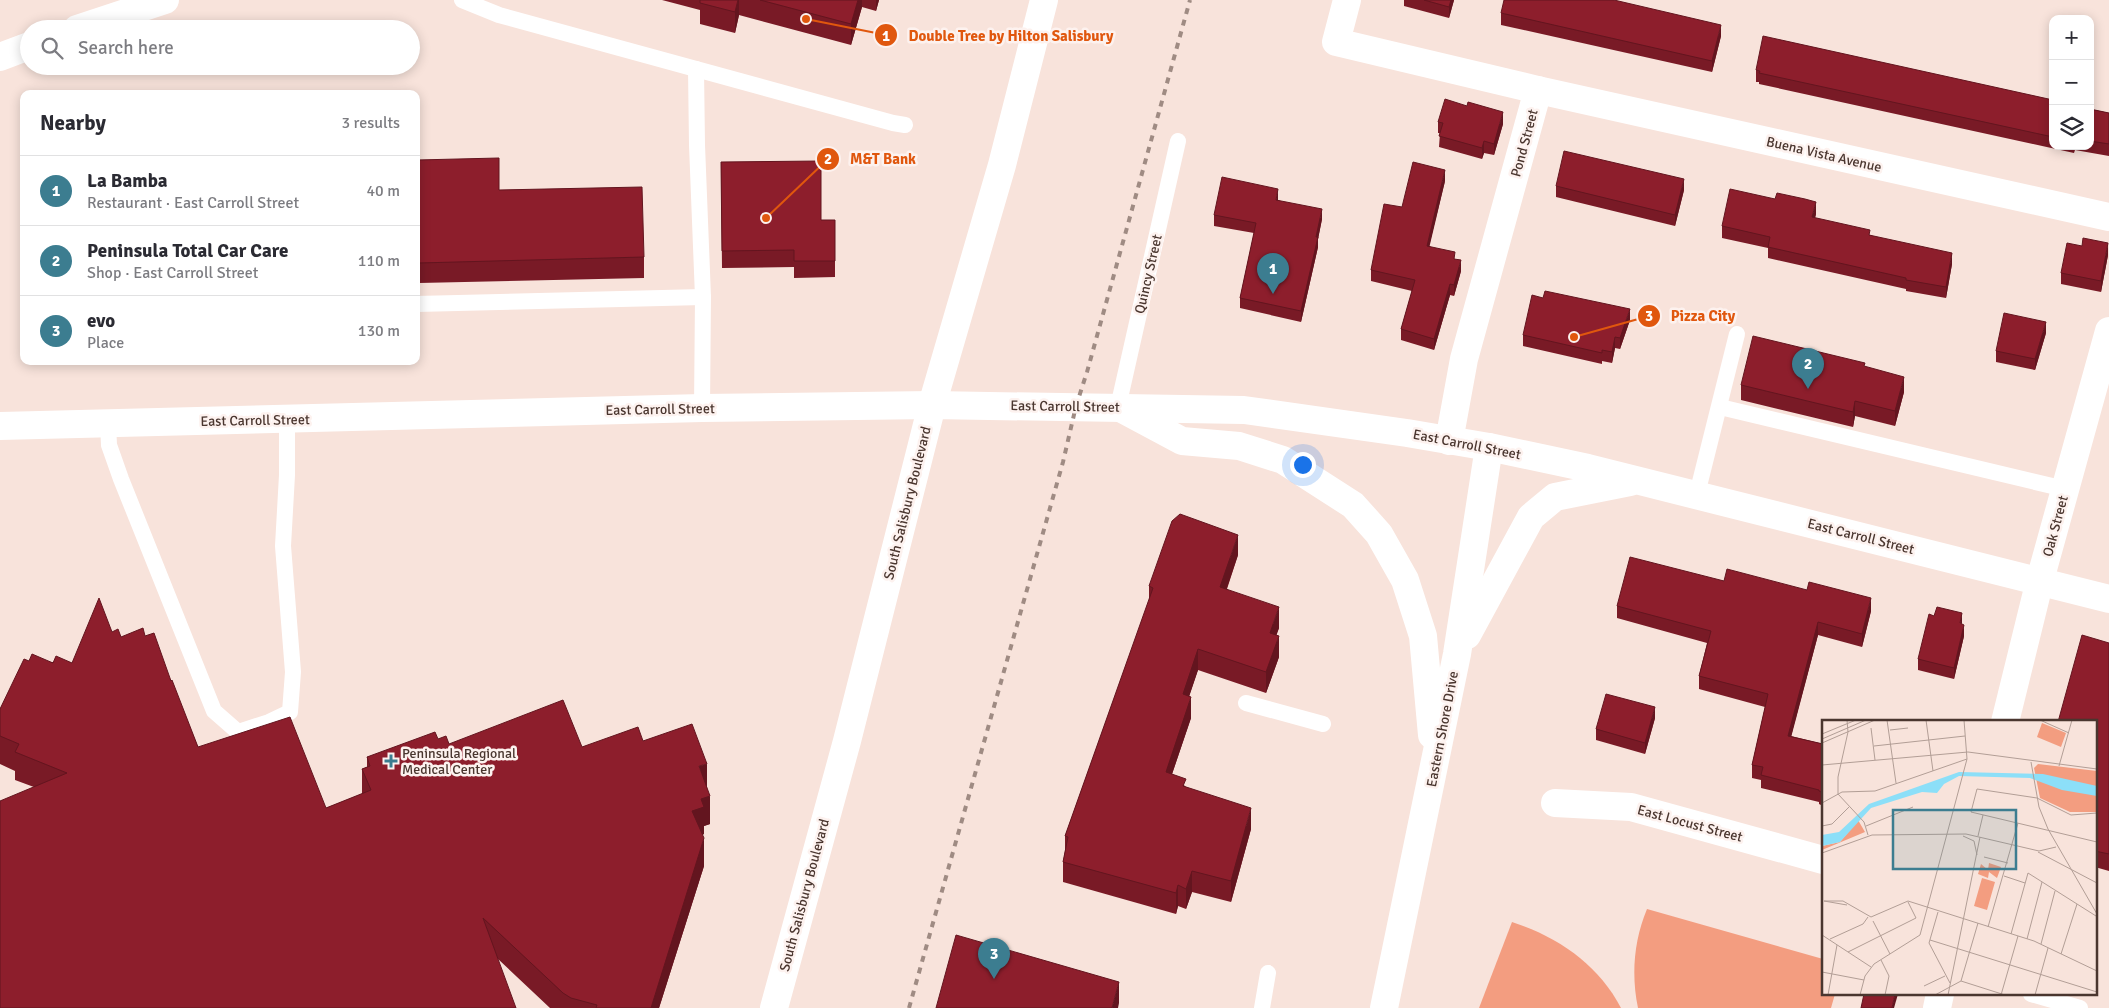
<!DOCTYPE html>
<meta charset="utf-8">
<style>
body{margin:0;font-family:Signika,sans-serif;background:#f7f7f7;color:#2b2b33}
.controls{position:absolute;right:15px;top:15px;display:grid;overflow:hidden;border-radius:10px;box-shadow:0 2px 12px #0003}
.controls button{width:45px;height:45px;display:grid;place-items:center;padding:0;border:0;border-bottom:1px solid #e1e1e2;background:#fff;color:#2b2b33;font:25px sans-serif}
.you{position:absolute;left:1302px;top:464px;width:18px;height:18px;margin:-12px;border:4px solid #fff;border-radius:50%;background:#1a73e8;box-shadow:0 0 0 8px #1a73e833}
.badge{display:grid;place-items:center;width:32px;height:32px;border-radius:50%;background:#3c7d90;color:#fff;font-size:16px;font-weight:700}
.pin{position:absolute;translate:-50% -41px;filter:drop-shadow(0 1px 2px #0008)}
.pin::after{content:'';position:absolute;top:26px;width:18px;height:15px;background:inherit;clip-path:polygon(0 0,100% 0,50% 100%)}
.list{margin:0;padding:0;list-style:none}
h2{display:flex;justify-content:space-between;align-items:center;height:65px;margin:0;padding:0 20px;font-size:21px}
h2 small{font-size:16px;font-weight:400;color:#7c7c81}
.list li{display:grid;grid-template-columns:32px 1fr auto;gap:15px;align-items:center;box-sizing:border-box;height:70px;padding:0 20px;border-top:1px solid #e1e1e2}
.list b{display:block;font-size:19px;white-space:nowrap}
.list p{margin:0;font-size:16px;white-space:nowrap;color:#7c7c81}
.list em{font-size:16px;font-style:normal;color:#7c7c81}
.icon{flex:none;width:28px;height:28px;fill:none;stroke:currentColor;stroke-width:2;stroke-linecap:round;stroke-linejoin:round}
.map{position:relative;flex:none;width:2109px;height:1008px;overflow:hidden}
.search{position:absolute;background:#fff;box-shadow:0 2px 12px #0003;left:20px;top:20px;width:400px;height:55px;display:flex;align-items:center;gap:12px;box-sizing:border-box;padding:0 18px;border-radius:28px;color:#7c7c81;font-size:19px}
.panel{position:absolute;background:#fff;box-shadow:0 2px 12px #0003;left:20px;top:90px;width:400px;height:275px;border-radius:10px}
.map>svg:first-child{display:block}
.green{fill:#f39d80}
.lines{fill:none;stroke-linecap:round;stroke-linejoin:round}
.lane{stroke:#fff;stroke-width:16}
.street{stroke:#fff;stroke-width:28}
.secondary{stroke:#fff;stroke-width:28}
.primary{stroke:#fff;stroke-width:28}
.rail{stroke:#9f8b83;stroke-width:4;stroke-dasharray:6 6;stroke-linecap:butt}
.wall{fill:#791a26}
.shaded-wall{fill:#63151f}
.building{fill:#8d1e2c;stroke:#63151f}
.poi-dot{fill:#3c7d90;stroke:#fdf2ef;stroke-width:2}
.labels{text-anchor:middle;stroke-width:5;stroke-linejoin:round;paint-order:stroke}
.street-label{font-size:14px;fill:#4a362f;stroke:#fdf2ef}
.poi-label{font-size:14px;fill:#4a362f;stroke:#fdf2ef;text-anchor:start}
.inset-road{fill:none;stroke:#b29e96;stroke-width:1}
.view{fill:#3c7d90;fill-opacity:0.15;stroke:#3c7d90;stroke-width:2.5}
.inset-edge{fill:none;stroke:#4a362f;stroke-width:2.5}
.leader{fill:none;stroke:#e0570e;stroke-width:2}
.callout-dot{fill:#e0570e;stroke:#fdf2ef;stroke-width:2}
.mark-label{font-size:15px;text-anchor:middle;font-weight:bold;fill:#fff}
.callout-label{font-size:15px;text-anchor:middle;font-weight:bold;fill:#e0570e;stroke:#fdf2ef;stroke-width:5;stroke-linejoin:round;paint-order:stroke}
</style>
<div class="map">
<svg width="2109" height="1008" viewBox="0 0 2109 1008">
<rect width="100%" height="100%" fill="#f8e3db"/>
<g class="green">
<path d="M1647,909L1823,959V994H1835L1831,1008H1638C1631,975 1634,940 1647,909Z"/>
<path d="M1512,922C1558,937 1598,964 1621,1008H1479Z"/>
</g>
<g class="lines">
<g class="lane">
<polyline points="462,0 499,15 893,123 905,125"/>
<polyline points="696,69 697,145 703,297 702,408"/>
<polyline points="416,304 703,297"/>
<polyline points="1118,407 1178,141"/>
<polyline points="1720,407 2065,489"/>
<polyline points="108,424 109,445 121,479 214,711 238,732 269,722 290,712 293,672 283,546 287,475 287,420"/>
<polyline points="1697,494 1737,334"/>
<polyline points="1246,703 1323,724"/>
<polyline points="2031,994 2080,1008"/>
<polyline points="1262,1008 1268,973"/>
</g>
<g class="street">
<polyline points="1347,0 1336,42 1538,90 2109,217"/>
<polyline points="77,29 165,0"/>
<polyline points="0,57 29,46"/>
<polyline points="1449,441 1464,359 1538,90"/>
<polyline points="2005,722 2040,580 2109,331"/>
<polyline points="1555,803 1631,807 1823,860"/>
<polyline points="1937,1008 1940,994"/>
</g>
<g class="secondary">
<polyline points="1124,410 1182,441 1239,446 1283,460 1353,505 1379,534 1405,580 1423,636 1432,735"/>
<polyline points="0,426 702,408 932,405 1244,410 1407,433 1489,447 1588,468 2109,599"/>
<polyline points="1467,635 1531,517 1555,497 1630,482"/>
<polyline points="1384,1008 1457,654 1489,447"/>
</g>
<polyline class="primary" points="774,1008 847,741 932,405 1002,165 1044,0"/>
<polyline class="rail" points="909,1008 1063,462 1076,406 1087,372 1190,0"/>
</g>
<g class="wall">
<polygon points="662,0 879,0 876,11 862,7 851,45 739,15 735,33 700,24 700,10"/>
<polygon points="1404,0 1454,0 1449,18 1404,6"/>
<polygon points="1501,13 1721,36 1712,72 1501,25"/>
<polygon points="1756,70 2053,100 2053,146 2090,146 2090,109 2109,113 2109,156 2075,150 2074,153 1759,84 1759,82 1756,82"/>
<polygon points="1438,122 1503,124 1494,155 1484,153 1482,159 1439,147 1440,133 1438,133"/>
<polygon points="417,160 499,190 644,257 644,278 419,283"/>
<polygon points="721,162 821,220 835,220 835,277 794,278 794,267 722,268"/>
<polygon points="1445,181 1429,246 1455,259 1461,271 1454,296 1450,295 1434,350 1401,340 1401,329 1412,291 1371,281 1371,270 1402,207"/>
<polygon points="1556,186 1684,190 1675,226 1556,197"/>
<polygon points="1278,200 1322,219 1318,239 1318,247 1301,322 1240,308 1240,298 1254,233 1214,226 1214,215"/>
<polygon points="1816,214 1815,218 1870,235 1952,264 1946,298 1906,291 1906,289 1768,258 1768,248 1722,238 1722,226"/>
<polygon points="2108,255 2101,292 2061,284 2061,273"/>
<polygon points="1630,320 1620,349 1615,348 1612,363 1602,361 1602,364 1523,346 1523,335"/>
<polygon points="2046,333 2035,370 1996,362 1996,351"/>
<polygon points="1865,367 1904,392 1895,426 1855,416 1853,427 1741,400 1741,385"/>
<polygon points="1238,555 1227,589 1279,628 1276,635 1279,657 1266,693 1198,670 1189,696 1191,718 1172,774 1186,787 1251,829 1231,902 1192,892 1186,909 1178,906 1176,914 1063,882 1063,862 1065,851 1065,836 1149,601 1149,586"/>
<polygon points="1724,581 1871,611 1862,647 1818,635 1791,736 1823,744 1823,817 1821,817 1821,805 1819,804 1819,802 1761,788 1761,780 1752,778 1752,765 1765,707 1699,689 1699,676 1707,643 1617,618 1617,606"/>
<polygon points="1962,624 1964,636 1954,679 1918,670 1918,659"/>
<polygon points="112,632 121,637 145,636 171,681 198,747 326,808 362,794 362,769 367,767 367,757 438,739 449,744 582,747 643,741 707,787 710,824 704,826 704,834 702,835 704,866 659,1008 550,1008 498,959 15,780 15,771 0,764 0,709 29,661 72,663"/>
<polygon points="2109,643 2109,871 2095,867 2095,722"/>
<polygon points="1655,718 1645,754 1596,740 1596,729"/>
</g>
<g class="shaded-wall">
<polygon points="738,0 739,0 739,15 735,33 735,12"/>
<polygon points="858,0 862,0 862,7 851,45 851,24"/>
<polygon points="876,0 879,0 876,11"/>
<polygon points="1451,0 1454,0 1449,18 1449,7"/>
<polygon points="1721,25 1721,36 1712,72 1712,61"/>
<polygon points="1503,112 1503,124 1494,155 1494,144"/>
<polygon points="1484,141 1484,153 1482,159 1482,148"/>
<polygon points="1445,170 1445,181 1427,257 1427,246"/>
<polygon points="1684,179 1684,190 1675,226 1675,215"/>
<polygon points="1278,189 1278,200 1276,211 1276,200"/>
<polygon points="1816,202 1816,214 1812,228 1812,217"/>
<polygon points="1322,209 1322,219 1318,239 1318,247 1301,322 1301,311"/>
<polygon points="2108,243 2108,255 2101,292 2101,281"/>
<polygon points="1952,253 1952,264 1946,298 1946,287"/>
<polygon points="1461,260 1461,271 1454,296 1454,285"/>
<polygon points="1450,284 1450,295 1434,350 1434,339"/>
<polygon points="1630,309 1630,320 1620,349 1620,338"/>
<polygon points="2046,322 2046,333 2035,370 2035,359"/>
<polygon points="1615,337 1615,348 1612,363 1612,352"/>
<polygon points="1904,377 1904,392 1895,426 1895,411"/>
<polygon points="1855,401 1855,416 1853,427 1853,412"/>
<polygon points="1238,535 1238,555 1220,608 1220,587"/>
<polygon points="1871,598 1871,611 1862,647 1862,634"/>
<polygon points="1279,607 1279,628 1270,654 1270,633"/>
<polygon points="1962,613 1962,624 1960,623"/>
<polygon points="1818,622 1818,635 1788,749 1788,736"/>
<polygon points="1964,625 1964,636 1954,679 1954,668"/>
<polygon points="1279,636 1279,657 1266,693 1266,672"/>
<polygon points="1198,649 1198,670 1183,715 1183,694"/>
<polygon points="1191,697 1191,718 1166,792 1166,772"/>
<polygon points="1655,707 1655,718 1645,754 1645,743"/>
<polygon points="707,764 707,792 699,766"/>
<polygon points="710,796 710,824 704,826 704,834 692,839 692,811 701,799"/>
<polygon points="1251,808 1251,829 1231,902 1231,881"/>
<polygon points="704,838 704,866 659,1008 651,1008"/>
<polygon points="1192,871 1192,892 1186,909 1186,889"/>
<polygon points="1178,885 1178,906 1176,914 1176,893"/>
<polygon points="1119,982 1119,1003 1118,1008 1112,1008"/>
<polygon points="1895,994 1898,994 1894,1008 1892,1008"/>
</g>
<g class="building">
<polygon points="700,0 738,0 735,12 700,3"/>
<polygon points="760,0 858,0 851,24"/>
<polygon points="1424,0 1451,0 1449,7"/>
<polygon points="1504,0 1614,0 1721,25 1712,61 1501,13"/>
<polygon points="1763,36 2053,100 2053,137 1759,73 1760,71 1756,70"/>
<polygon points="1445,99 1467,106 1468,102 1503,112 1494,144 1484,141 1482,148 1439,136 1443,123 1438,122"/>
<polygon points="2090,109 2109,113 2109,144 2090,141"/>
<polygon points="1564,151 1684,179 1675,215 1556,186"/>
<polygon points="499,158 499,190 642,187 644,257 419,263 417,160"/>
<polygon points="821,161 821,220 835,220 835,261 794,261 794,250 722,251 721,162"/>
<polygon points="1413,162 1445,170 1427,246 1455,252 1454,259 1461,260 1454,285 1450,284 1434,339 1401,329 1415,280 1371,270 1384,204 1402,207"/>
<polygon points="1222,177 1278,189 1276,200 1322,209 1316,237 1318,237 1301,311 1240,298 1256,223 1214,215"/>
<polygon points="1730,189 1775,199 1777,193 1805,199 1816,202 1812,217 1870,230 1869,235 1952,253 1946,287 1906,280 1906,278 1768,247 1770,237 1722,226"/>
<polygon points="2083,238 2108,243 2101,281 2061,273 2067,243 2082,246"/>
<polygon points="1545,291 1630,309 1620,338 1615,337 1612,352 1602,350 1602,353 1523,335 1532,295 1543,298"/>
<polygon points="2004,313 2046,322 2035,359 1996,351"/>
<polygon points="1753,336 1865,363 1864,366 1904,377 1895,411 1855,401 1853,412 1741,385"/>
<polygon points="1180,514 1238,535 1220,587 1279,607 1270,633 1279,636 1266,672 1198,649 1183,694 1191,697 1166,772 1186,779 1183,786 1251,808 1231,881 1192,871 1186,889 1178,885 1176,893 1063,862 1068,837 1065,836 1153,588 1149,586 1172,521"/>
<polygon points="1630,557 1724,581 1727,569 1807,590 1809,582 1871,598 1862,634 1818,622 1788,736 1823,744 1823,793 1819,791 1819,790 1761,775 1763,767 1752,765 1768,694 1699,676 1711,631 1617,606"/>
<polygon points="99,598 112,632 118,629 121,637 143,628 145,636 154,633 171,681 172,680 198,747 290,717 326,808 371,790 362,769 370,766 367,757 435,732 438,739 446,736 449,744 563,700 582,747 638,727 643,741 692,724 707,764 699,766 710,796 701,799 704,807 692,811 704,838 651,1008 596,1008 597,1005 571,998 563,993 483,918 516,1008 0,1008 0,801 67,773 15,752 19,744 0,736 0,709 24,659 29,661 32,654 53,663 56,656 72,663"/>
<polygon points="1937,607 1962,613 1960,623 1964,625 1954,668 1918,659 1929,614 1934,616"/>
<polygon points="2082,635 2109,643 2109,854 2095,851 2095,722 2058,722"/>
<polygon points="1606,694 1655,707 1645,743 1596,729"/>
<polygon points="956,935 1119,982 1112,1008 936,1008"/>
<polygon points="1864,994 1895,994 1892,1008 1861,1008"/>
</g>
<path class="poi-dot" d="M388.5 753.5h5v5h5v5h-5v5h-5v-5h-5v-5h5z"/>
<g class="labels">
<g class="street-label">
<text transform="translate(1524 143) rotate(-75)" y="5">Pond Street</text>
<text transform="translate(1824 154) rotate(13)" y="5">Buena Vista Avenue</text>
<text transform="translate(1148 274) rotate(-77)" y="5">Quincy Street</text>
<text transform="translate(1065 406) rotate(1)" y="5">East Carroll Street</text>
<text transform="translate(660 409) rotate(-1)" y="5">East Carroll Street</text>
<text transform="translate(255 420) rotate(-1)" y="5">East Carroll Street</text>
<text transform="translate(1467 444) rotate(11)" y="5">East Carroll Street</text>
<text transform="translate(907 503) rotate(-76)" y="5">South Salisbury Boulevard</text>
<text transform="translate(2055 526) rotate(-75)" y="5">Oak Street</text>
<text transform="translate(1861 536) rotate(14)" y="5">East Carroll Street</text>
<text transform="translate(1442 729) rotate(-79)" y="5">Eastern Shore Drive</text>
<text transform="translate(1690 823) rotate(15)" y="5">East Locust Street</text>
<text transform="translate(804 895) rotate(-75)" y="5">South Salisbury Boulevard</text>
</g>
<g class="poi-label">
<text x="402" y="758">Peninsula Regional<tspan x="402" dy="16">Medical Center</tspan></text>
</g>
</g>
<g transform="translate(1822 720)">
<rect width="275" height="275" fill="#f8e3db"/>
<path d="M220,3L244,13L239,27L215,17ZM216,44L275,51V92H248L218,78L212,48ZM36,100L43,112L0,130V126L18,122ZM167,143L179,147L175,158L167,152L166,158L156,154L159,144L166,150ZM160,158L173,162L165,190L152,186Z" fill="#f39d80"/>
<path d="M137,52L221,54L275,66V76L240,70L208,58L137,56L122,64L115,73L100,72L49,88L18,122L0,126V115L17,112L47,84Z" fill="#8cdff8"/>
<path class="inset-road" d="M25,0L26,12L16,57V74L42,102L46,115M65,0L74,63M104,0L111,51M218,0L247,13M49,8L53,40M68,10L86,8M0,14L34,0M0,19L44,0M0,23L53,0M52,26L143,16M146,32L275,49M209,42L217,87L226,109L275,194M0,45L146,32M237,46L250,0M0,83L20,72L53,71L145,39M275,93L249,95L215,78L155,69L149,92L275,122M0,106L10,104L27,87M44,106L91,87M141,116L152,121L155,135M156,116L161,95M216,132L275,163M0,133L50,115L144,114L217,131L234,127M162,137L186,143M182,156L203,163M0,164V198M2,181H21L49,197L86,181L212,221L275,251M2,181L25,185M116,192L107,223L128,263M51,201L68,234M166,207L196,103M189,214L206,153L274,196M0,215L49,247M8,219L41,204L46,197M205,219L220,162M108,220L275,272M219,224L233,171M26,232L94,198L86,182M239,234L255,184M59,240L67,256L63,275M0,252L42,260M139,261L183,275M102,266L123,256M6,275L15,225M38,275L43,256L52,244L98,215L145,39L142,0M113,275L139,261L156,203M126,275L158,117M179,275L196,216M213,275L226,228"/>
<path class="view" d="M71,90H194V149H71Z"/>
<rect width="275" height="275" class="inset-edge"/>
</g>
<path class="leader" d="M806 19L886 35M766 218L828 159M1574 337L1649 316"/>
<g class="callout-dot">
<circle cx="806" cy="19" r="5"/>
<circle cx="766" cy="218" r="5"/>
<circle cx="1574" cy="337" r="5"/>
<circle cx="886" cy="35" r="12"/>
<circle cx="828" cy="159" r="12"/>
<circle cx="1649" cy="316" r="12"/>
</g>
<g class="mark-label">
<text x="886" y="41">1</text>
<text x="828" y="164">2</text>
<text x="1649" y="321">3</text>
</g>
<g class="callout-label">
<text x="1011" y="41">Double Tree by Hilton Salisbury</text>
<text x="883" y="164">M&amp;T Bank</text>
<text x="1703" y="321">Pizza City</text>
</g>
</svg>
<div class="controls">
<button>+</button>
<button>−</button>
<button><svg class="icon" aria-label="layers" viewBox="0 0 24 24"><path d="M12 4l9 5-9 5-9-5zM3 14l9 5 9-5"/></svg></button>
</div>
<div class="you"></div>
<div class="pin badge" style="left:1273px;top:294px">1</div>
<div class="pin badge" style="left:1808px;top:389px">2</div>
<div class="pin badge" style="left:994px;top:979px">3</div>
<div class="search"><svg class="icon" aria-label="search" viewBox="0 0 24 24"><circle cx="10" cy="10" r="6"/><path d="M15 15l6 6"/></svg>Search here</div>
<section class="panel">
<h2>Nearby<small>3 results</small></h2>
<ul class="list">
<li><span class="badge">1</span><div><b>La Bamba</b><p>Restaurant · East Carroll Street</p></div><em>40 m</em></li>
<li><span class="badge">2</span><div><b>Peninsula Total Car Care</b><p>Shop · East Carroll Street</p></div><em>110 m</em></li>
<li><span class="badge">3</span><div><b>evo</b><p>Place</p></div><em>130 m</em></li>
</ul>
</section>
</div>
